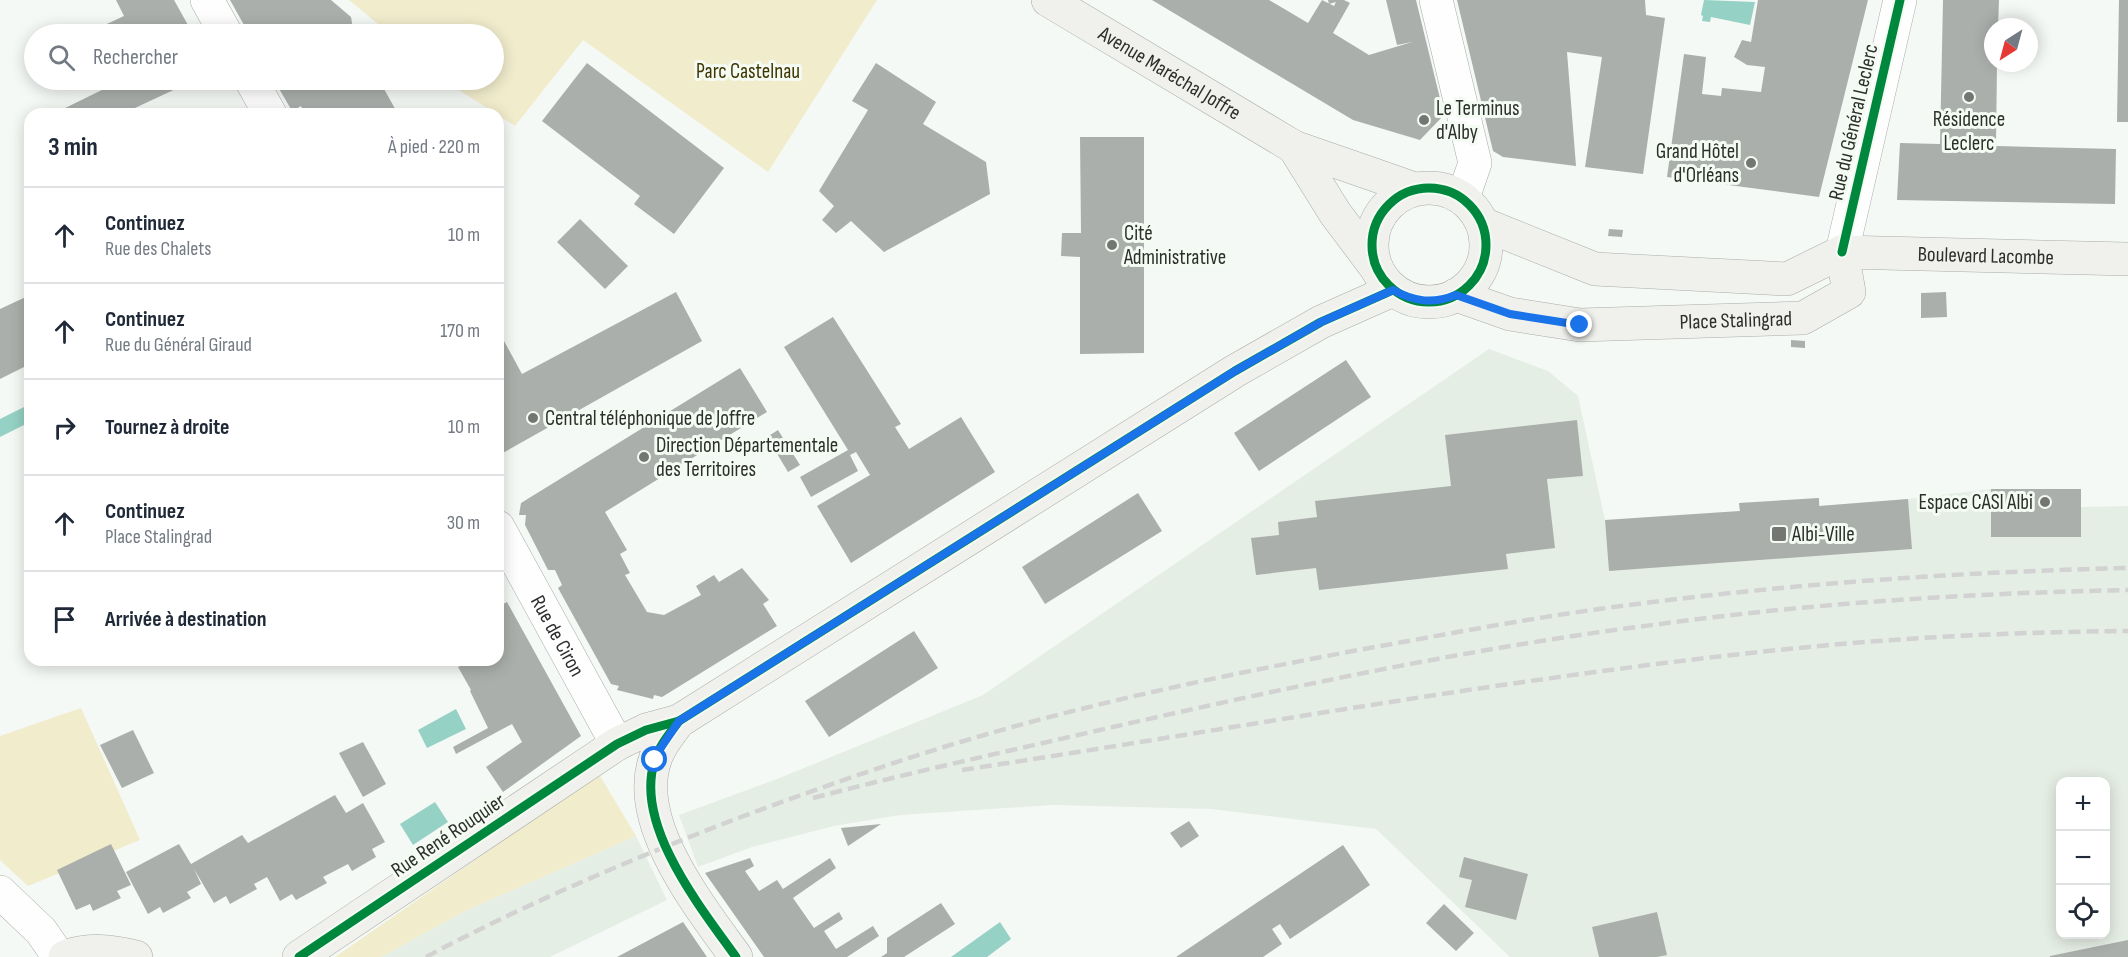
<!DOCTYPE html>
<html lang="fr">
<meta charset="utf-8">
<style>
body{margin:0;font-family:"Sofia Sans Condensed",sans-serif;background:#f2f2f3;color:#1f2937}
.controls{position:absolute;right:18px;bottom:18px;display:grid;overflow:hidden;border-radius:12px;box-shadow:0 3px 15px #0003}
.controls button{width:54px;height:54px;display:grid;place-items:center;padding:0;border:0;border-bottom:2px solid #e0e1e3;background:#fff;color:#1f2937;font:30px sans-serif}
.compass{position:absolute;left:1984px;top:18px;width:54px;height:54px;border-radius:50%;background:#fff;box-shadow:0 3px 15px #0003;rotate:216deg}
.stop{position:absolute;width:18px;height:18px;margin:-14px;border:4px solid #1a73e8;border-radius:50%;background:#fff}
.stop.end{background:#1a73e8;border-color:#fff;box-shadow:0 2px 6px #0008}
.list{margin:0;padding:0;list-style:none}
h2{display:flex;justify-content:space-between;align-items:center;height:78px;margin:0;padding:0 24px;font-size:26px}
h2 small{font-size:20px;font-weight:400;color:#747a83}
.list li{display:grid;grid-template-columns:39px 1fr auto;gap:18px;align-items:center;box-sizing:border-box;height:96px;padding:0 24px;border-top:2px solid #e0e1e3}
.list b{display:block;font-size:22px;white-space:nowrap}
.list p{margin:0;font-size:20px;white-space:nowrap;color:#747a83}
.list em{font-size:20px;font-style:normal;color:#747a83}
.icon{flex:none;width:33px;height:33px;fill:none;stroke:currentColor;stroke-width:2;stroke-linecap:round;stroke-linejoin:round}
.map{position:relative;flex:none;width:2128px;height:957px;overflow:hidden}
.search{position:absolute;background:#fff;box-shadow:0 3px 15px #0003;left:24px;top:24px;width:480px;height:66px;display:flex;align-items:center;gap:15px;box-sizing:border-box;padding:0 21px;border-radius:33px;color:#747a83;font-size:22px}
.panel{position:absolute;background:#fff;box-shadow:0 3px 15px #0003;left:24px;top:108px;width:480px;height:558px;border-radius:18px}
.map>svg:first-child{display:block}
.built{fill:#e5eee4;fill-rule:evenodd}
.green{fill:#f1eccc}
.water{fill:#95d1c4}
.building{fill:#abafac}
.lines{fill:none;stroke-linecap:round;stroke-linejoin:round}
.street-casing{stroke:#a9aca9;stroke-width:34}
.secondary-casing{stroke:#a9aca9;stroke-width:34}
.street{stroke:#fefefe;stroke-width:33}
.secondary{stroke:#f0f1ed;stroke-width:33}
.rail{stroke:#d1d2d1;stroke-width:4.5;stroke-dasharray:12 6;stroke-linecap:butt}
.cycleway-casing{stroke:#f4fbf3;stroke-width:13}
.cycleway{stroke:#00873e;stroke-width:9}
.route{stroke:#1a73e8;stroke-width:8}
.poi-dot{fill:#737672;stroke:#f4fbf3;stroke-width:2}
.labels{text-anchor:middle;stroke-width:6;stroke-linejoin:round;paint-order:stroke}
.park-label{font-size:21px;fill:#3f3500;stroke:#f4fbf3}
.street-label{font-size:21px;fill:#2d2f2c;stroke:#f4fbf3}
.poi-label{font-size:21px;fill:#2d2f2c;stroke:#f4fbf3;text-anchor:start}
</style>
<div class="map">
<svg width="2128" height="957" viewBox="0 0 2128 957">
<rect width="100%" height="100%" fill="#f5f9f5"/>
<g class="built">
<path d="M1489,349L1548,371L1578,396L1605,520L1739,511V503L1819,498L1820,506L1908,499L1991,489H2081V507L2128,506V957H1510L1376,829L1211,809L1053,805L900,815L834,826L752,847L698,867L679,815L777,779L983,695ZM2060,782H2106V934H2060Z"/>
<polygon points="636,836 667,900 550,957 381,957 465,911"/>
</g>
<g class="green">
<polygon points="349,0 877,0 768,172 583,40 515,126 443,80 494,80 494,34 390,34"/>
<polygon points="81,708 140,840 28,886 0,860 0,736"/>
<polygon points="599,774 636,836 465,911 381,957 335,957"/>
</g>
<g class="water">
<polygon points="1704,0 1755,2 1750,25 1711,17 1710,22 1702,21 1703,16 1701,15"/>
<polygon points="30,404 30,422 0,437 0,419"/>
<polygon points="456,709 466,729 427,748 418,730"/>
<polygon points="435,802 448,822 413,845 400,824"/>
<polygon points="1000,922 1011,939 987,957 951,957"/>
</g>
<g class="building">
<polygon points="116,0 174,0 193,34 85,34 124,16"/>
<polygon points="230,0 331,0 351,17 354,34 249,34"/>
<polygon points="1152,0 1269,0 1308,23 1322,0 1334,6 1336,2 1329,4 1328,0 1344,0 1350,3 1333,33 1369,55 1412,42 1397,45 1386,0 1416,0 1444,115 1420,140 1353,120"/>
<polygon points="1457,0 1645,0 1646,15 1665,18 1643,174 1585,167 1602,57 1567,52 1576,166 1503,157 1493,151"/>
<polygon points="1758,0 1868,0 1819,197 1667,177 1684,54 1706,57 1702,94 1721,96 1722,88 1761,92 1765,67 1747,65 1734,57 1742,40 1751,42"/>
<polygon points="1943,0 1999,0 1998,27 1993,27 1993,63 1997,63 1996,146 2116,149 2115,204 1897,200 1900,143 1940,144"/>
<polygon points="2119,0 2128,0 2128,122 2117,122"/>
<polygon points="587,63 724,168 674,234 634,204 640,196 542,121"/>
<polygon points="876,63 936,102 923,124 986,162 990,194 884,252 851,221 836,233 822,220 834,206 819,191 868,110 852,101"/>
<polygon points="107,80 195,80 122,114 53,114 110,86"/>
<polygon points="274,80 379,80 398,114 305,114 301,106 292,111"/>
<polygon points="1080,137 1144,137 1144,353 1080,354 1080,257 1061,256 1062,233 1081,233"/>
<polygon points="580,219 628,266 605,289 557,242"/>
<polygon points="1609,229 1623,230 1622,237 1608,236"/>
<polygon points="676,292 702,341 501,454 498,448 498,330 522,374"/>
<polygon points="1946,292 1947,317 1921,318 1921,293"/>
<polygon points="30,295 30,364 0,379 0,309"/>
<polygon points="833,317 901,424 895,427 909,449 961,417 995,472 851,563 817,506 870,475 856,452 850,455 858,471 811,497 800,477 848,450 784,347"/>
<polygon points="1791,340 1805,341 1805,348 1791,347"/>
<polygon points="1346,360 1371,397 1259,471 1234,433"/>
<polygon points="740,368 767,412 605,512 627,550 620,554 630,573 625,575 647,612 664,615 701,595 696,586 714,575 719,582 742,568 769,600 763,604 777,626 662,697 654,695 653,699 617,690 619,686 611,684 558,588 562,585 555,570 548,570 525,525 526,515 519,515 521,503"/>
<polygon points="1577,420 1583,476 1547,479 1555,548 1506,554 1508,569 1319,590 1316,568 1256,575 1251,538 1279,535 1278,522 1317,517 1315,501 1451,486 1445,435"/>
<polygon points="778,430 800,465 788,472 767,437"/>
<rect x="1991" y="489" width="90" height="48"/>
<polygon points="1138,493 1162,531 1045,604 1022,567"/>
<polygon points="1819,498 1819,506 1908,499 1912,549 1609,571 1605,520 1740,511 1739,503"/>
<polygon points="507,602 581,736 503,792 486,767 522,742 512,724 456,754 453,747 488,728 470,691 471,690 458,667 472,660 498,660 498,607"/>
<polygon points="914,631 938,668 829,737 805,701"/>
<polygon points="133,730 154,773 122,788 100,745"/>
<polygon points="363,742 386,784 363,797 339,753"/>
<polygon points="335,795 346,813 363,803 385,842 372,849 376,857 352,871 348,864 323,877 327,883 296,900 292,894 280,901 267,877 254,884 257,889 230,904 226,896 214,903 194,869 201,884 187,892 191,898 163,913 160,907 148,914 126,872 179,844 191,864 242,835 248,843"/>
<polygon points="1189,821 1199,836 1181,848 1170,833"/>
<polygon points="881,824 848,846 841,828"/>
<polygon points="111,844 131,885 117,891 121,898 93,911 90,904 76,910 57,870"/>
<polygon points="1343,845 1370,885 1344,903 1290,939 1280,924 1272,929 1282,944 1263,957 1176,957"/>
<polygon points="1464,857 1528,874 1516,920 1465,907 1472,880 1459,877"/>
<polygon points="750,858 754,866 745,871 759,891 777,880 783,889 830,858 836,868 793,898 814,928 839,912 843,919 824,931 836,949 873,926 879,936 847,957 764,957 705,873"/>
<polygon points="941,903 955,924 904,957 881,957 887,953 887,938"/>
<polygon points="1444,904 1474,933 1456,951 1426,923"/>
<polygon points="1657,912 1667,955 1657,957 1599,957 1592,927"/>
<polygon points="683,922 707,957 617,957"/>
<polygon points="2128,940 2128,957 2050,957 2050,956"/>
</g>
<g class="lines">
<defs>
<g id="street">
<polyline points="207,0 226,34"/>
<polyline points="1436,0 1475,163 1463,198"/>
<polyline points="251,80 270,114"/>
<polyline points="1842,252 1900,0"/>
<path id="s1" d="M498,527L617,744"/>
<polyline points="0,892 41,931 59,957"/>
</g>
<g id="secondary">
<path id="s2" d="M1048,0L1294,147L1415,189"/>
<polyline points="1294,147 1335,213 1377,269"/>
<circle cx="1429" cy="245" r="57"/>
<path id="s3" d="M1483,224L1595,269L1787,279L1842,252L2128,259"/>
<path id="s4" d="M1456,295L1510,314L1580,325L1803,318L1849,292L1842,252"/>
<path d="M679,721C670,733 659,746 655,760C633,824 701,908 736,957"/>
<path d="M65,957C89,948 111,951 136,957"/>
<polyline points="299,957 617,744 646,730 679,721 1235,371 1321,322 1393,290"/>
</g>
</defs>
<use href="#street" class="street-casing"/>
<use href="#secondary" class="secondary-casing"/>
<use href="#street" class="street"/>
<use href="#secondary" class="secondary"/>
<g class="rail">
<path d="M962,770C1240,728 1517,676 1798,648C1907,637 2018,632 2128,631"/>
<path d="M813,798C912,772 1013,750 1113,727C1294,686 1476,647 1660,624C1815,603 1972,593 2128,590"/>
<path d="M426,957C527,903 634,858 741,817C835,782 930,749 1027,723C1138,693 1251,670 1364,649C1442,635 1520,620 1599,609C1775,585 1951,572 2128,568"/>
</g>
<defs>
<g id="cycleway">
<circle cx="1429" cy="245" r="57"/>
<polyline points="1842,252 1900,0"/>
<path d="M679,721C670,733 659,746 655,760C633,824 701,908 736,957"/>
<polyline points="299,957 617,744 646,730 679,721 1235,371 1321,322 1393,290"/>
</g>
</defs>
<use href="#cycleway" class="cycleway-casing"/>
<use href="#cycleway" class="cycleway"/>
</g>
<g class="lines">
<path class="route" d="M655,760L660,749L679,721L1235,371L1321,322L1393,290C1415,302 1433,304 1456,295L1510,314L1580,325"/>
</g>
<g class="poi-dot">
<circle cx="1969" cy="97" r="6"/>
<circle cx="1424" cy="120" r="6"/>
<circle cx="1751" cy="163" r="6"/>
<circle cx="1112" cy="245" r="6"/>
<circle cx="533" cy="418" r="6"/>
<circle cx="644" cy="457" r="6"/>
<circle cx="2045" cy="502" r="6"/>
<rect x="1771" y="526" width="16" height="16" rx="3"/>
</g>
<g class="labels">
<g class="park-label">
<text x="748" y="78">Parc Castelnau</text>
</g>
<g class="street-label">
<text dy="7" stroke="none"><textPath href="#s2" startOffset="142">Avenue Maréchal Joffre</textPath></text>
<text transform="translate(1853 122) rotate(-77)" y="7">Rue du Général Leclerc</text>
<text dy="7" stroke="none"><textPath href="#s3" startOffset="518">Boulevard Lacombe</textPath></text>
<text dy="7" stroke="none"><textPath href="#s4" startOffset="284">Place Stalingrad</textPath></text>
<text dy="7" stroke="none"><textPath href="#s1" startOffset="124">Rue de Ciron</textPath></text>
<text transform="translate(448 835) rotate(-34)" y="7">Rue René Rouquier</text>
</g>
<g class="poi-label">
<text x="1436" y="115">Le Terminus<tspan x="1436" dy="24">d'Alby</tspan></text>
<text x="1969" y="126" text-anchor="middle">Résidence<tspan x="1969" dy="24">Leclerc</tspan></text>
<text x="1739" y="158" text-anchor="end">Grand Hôtel<tspan x="1739" dy="24">d'Orléans</tspan></text>
<text x="1124" y="240">Cité<tspan x="1124" dy="24">Administrative</tspan></text>
<text x="545" y="425">Central téléphonique de Joffre</text>
<text x="656" y="452">Direction Départementale<tspan x="656" dy="24">des Territoires</tspan></text>
<text x="2033" y="509" text-anchor="end">Espace CASI Albi</text>
<text x="1792" y="541">Albi-Ville</text>
</g>
</g>
</svg>
<div class="controls">
<button>+</button>
<button>−</button>
<button><svg class="icon" aria-label="locate" viewBox="0 0 24 24"><circle cx="12" cy="12" r="6"/><path d="M12 2v4M12 18v4M2 12h4M18 12h4"/></svg></button>
</div>
<svg class="compass" viewBox="-18 -18 36 36"><path d="M0-13l5 13h-10z" fill="#e53935"/><path d="M0 13l5-13h-10z" fill="#747a83"/></svg>
<div class="stop" style="left:655px;top:760px"></div>
<div class="stop end" style="left:1580px;top:325px"></div>
<div class="search"><svg class="icon" aria-label="search" viewBox="0 0 24 24"><circle cx="10" cy="10" r="6"/><path d="M15 15l6 6"/></svg>Rechercher</div>
<section class="panel">
<h2>3 min<small>À pied · 220 m</small></h2>
<ul class="list">
<li><svg class="icon" aria-label="ahead" viewBox="0 0 24 24"><path d="M12 20V5M6 11l6-6 6 6"/></svg><div><b>Continuez</b><p>Rue des Chalets</p></div><em>10 m</em></li>
<li><svg class="icon" aria-label="ahead" viewBox="0 0 24 24"><path d="M12 20V5M6 11l6-6 6 6"/></svg><div><b>Continuez</b><p>Rue du Général Giraud</p></div><em>170 m</em></li>
<li><svg class="icon" aria-label="right" viewBox="0 0 24 24"><path d="M7 20v-9h11M14 6l5 5-5 5"/></svg><div><b>Tournez à droite</b></div><em>10 m</em></li>
<li><svg class="icon" aria-label="ahead" viewBox="0 0 24 24"><path d="M12 20V5M6 11l6-6 6 6"/></svg><div><b>Continuez</b><p>Place Stalingrad</p></div><em>30 m</em></li>
<li><svg class="icon" aria-label="arrive" viewBox="0 0 24 24"><path d="M6 21V4h12l-3 4 3 4H6"/></svg><div><b>Arrivée à destination</b></div></li>
</ul>
</section>
</div>
